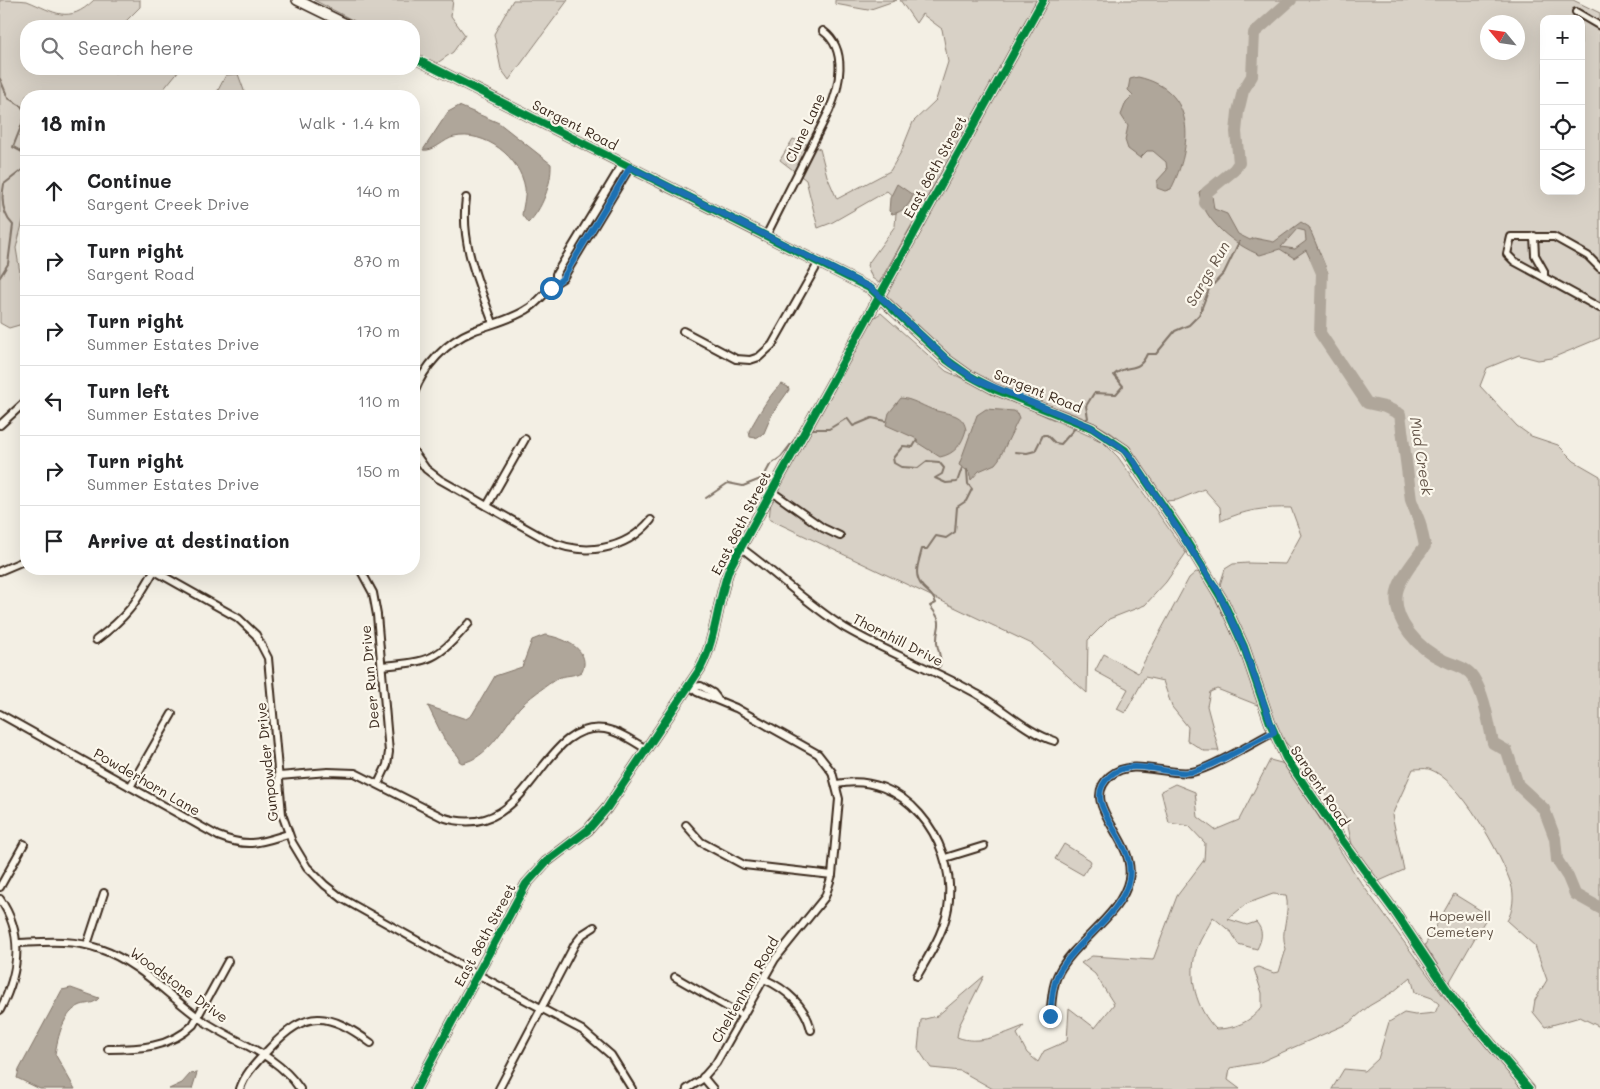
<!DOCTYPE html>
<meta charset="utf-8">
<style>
body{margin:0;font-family:Mali,sans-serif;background:#f6f6f6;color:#202124}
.controls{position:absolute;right:15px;top:15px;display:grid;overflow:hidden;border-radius:10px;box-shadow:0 5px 20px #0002}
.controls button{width:45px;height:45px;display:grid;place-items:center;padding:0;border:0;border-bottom:1px solid #e0e0e0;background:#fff;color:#202124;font:25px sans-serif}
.compass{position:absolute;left:1480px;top:15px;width:45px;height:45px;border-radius:50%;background:#fff;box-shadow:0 5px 20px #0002;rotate:299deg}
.stop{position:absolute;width:15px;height:15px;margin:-11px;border:4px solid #1f6fb2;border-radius:50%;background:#fff}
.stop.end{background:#1f6fb2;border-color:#fff;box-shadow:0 1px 5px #0008}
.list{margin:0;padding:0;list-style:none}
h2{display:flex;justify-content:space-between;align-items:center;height:65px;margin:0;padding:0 20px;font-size:21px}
h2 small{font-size:16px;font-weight:400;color:#757577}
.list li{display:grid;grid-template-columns:32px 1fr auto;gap:15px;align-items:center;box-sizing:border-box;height:70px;padding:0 20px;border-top:1px solid #e0e0e0}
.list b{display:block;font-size:19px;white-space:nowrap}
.list p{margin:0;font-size:16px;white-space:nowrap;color:#757577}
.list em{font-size:16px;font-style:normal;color:#757577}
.icon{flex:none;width:28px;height:28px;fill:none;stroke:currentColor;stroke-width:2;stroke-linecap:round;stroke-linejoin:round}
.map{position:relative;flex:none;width:1600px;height:1089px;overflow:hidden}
.search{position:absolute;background:#fff;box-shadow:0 5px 20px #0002;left:20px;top:20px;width:400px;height:55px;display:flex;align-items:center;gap:12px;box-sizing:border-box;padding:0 18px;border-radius:20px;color:#757577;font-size:19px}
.panel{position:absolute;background:#fff;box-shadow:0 5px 20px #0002;left:20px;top:90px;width:400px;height:485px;border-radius:20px}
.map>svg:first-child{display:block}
.green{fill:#d8d1c6;stroke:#8a7e72;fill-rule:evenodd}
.water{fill:#afa69a;stroke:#817468;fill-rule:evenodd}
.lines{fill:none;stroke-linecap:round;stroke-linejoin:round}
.stream{stroke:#817468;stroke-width:2}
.river{stroke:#afa69a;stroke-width:12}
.street-casing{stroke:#3b2a1e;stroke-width:10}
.secondary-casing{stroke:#3b2a1e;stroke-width:12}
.street{stroke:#fbf7ec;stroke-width:6}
.secondary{stroke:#fbf7ec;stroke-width:9}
.cycleway-casing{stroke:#fbf7ec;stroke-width:11}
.cycleway{stroke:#00873e;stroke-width:8}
.route{stroke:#1f6fb2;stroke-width:6}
.labels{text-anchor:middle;stroke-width:4.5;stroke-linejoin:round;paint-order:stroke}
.street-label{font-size:14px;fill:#3b2a1e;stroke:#fbf7ec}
.park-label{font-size:14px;fill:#625448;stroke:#fbf7ec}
.water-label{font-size:15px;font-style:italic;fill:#645549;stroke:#fbf7ec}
</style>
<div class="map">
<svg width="1600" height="1089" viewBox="0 0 1600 1089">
<rect width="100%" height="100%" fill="#f3efe4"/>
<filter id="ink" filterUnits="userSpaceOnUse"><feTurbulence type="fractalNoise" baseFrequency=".02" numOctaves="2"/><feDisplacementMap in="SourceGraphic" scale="10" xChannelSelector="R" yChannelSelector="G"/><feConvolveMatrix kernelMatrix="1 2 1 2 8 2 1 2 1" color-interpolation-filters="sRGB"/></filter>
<g filter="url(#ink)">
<g class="green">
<path d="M0,0C8,0 20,0 27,1C55,12 68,25 94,0H140V7L121,26H26V69H110L113,73L148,69H180L158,96H26V209L16,248L21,279L26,286V323L9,328L0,323Z"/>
<polygon points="314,0 453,0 451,16 465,35 453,52 436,64 414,52 414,26 364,26"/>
<polygon points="513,0 568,0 509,80 501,69 494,34"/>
<polygon points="835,0 897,0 868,10 835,4"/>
<polygon points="900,0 1038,0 879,283 872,278 867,265 895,226 897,200 887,191 831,223 818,228 806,180 780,160 793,139 820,149 827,176 837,199 890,171 901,152 913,122 936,100 948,62 942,29 922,14 916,23"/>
<path d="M1047,0H1573L1600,13V338L1552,358L1538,360L1519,355L1487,368L1480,386L1517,426L1531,436L1558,445L1574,461L1600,476V1027L1580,1017L1545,1027L1533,1012L1535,1000L1547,980L1535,946L1507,921C1513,911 1515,895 1511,884C1501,854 1460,779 1429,769C1425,768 1418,769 1413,769L1392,815L1404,870L1377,882L1353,849L1346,818L1322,791L1297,755L1279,735L1239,623L1219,588L1225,569L1233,564L1248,563L1285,564L1301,535L1291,508C1265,507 1245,510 1221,521L1220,507L1204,489L1177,500L1165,501C1149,477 1132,446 1108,431C1076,410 1036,404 1002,388C958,368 918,334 886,297L887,289ZM1544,19H1581V191H1544ZM1488,22H1518V52H1488Z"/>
<polygon points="238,74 246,96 215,96 226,75"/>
<polygon points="881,313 946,371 1103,442 1118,457 1186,553 1166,582 1145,605 1109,619 1088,640 1087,693 1032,644 769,519 771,501 872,319"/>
<path d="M1196,572L1201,573C1225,615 1246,660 1260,706L1217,689L1210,692L1207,706L1219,751H1204L1187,740L1188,727L1172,707L1163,681L1145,677L1125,713L1117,709L1128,689L1095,671L1104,654L1138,673L1189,578Z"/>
<path d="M1270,760L1285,764L1359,880L1444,997L1522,1089H1332L1344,1069L1365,1071L1378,1059L1389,1022L1404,1013L1415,1015L1435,1013L1439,1004L1432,998L1415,992L1411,977L1393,992L1369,1006L1349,1023L1258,1063L1230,1068L1228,1080L1240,1089H993L961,1071L931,1068L918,1049L921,1020L937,1016L984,976L959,1026L957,1037C979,1046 1003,1034 1024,1026L1017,1034L1027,1053L1038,1062L1044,1051L1067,1041L1069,1008L1095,1028L1114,1004L1095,974L1081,963L1092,956L1153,960L1177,896L1204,860L1205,843L1189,826L1169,823L1161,791L1175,784L1195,792L1198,817L1215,830L1239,820ZM1273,894L1286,895C1291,914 1279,931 1286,949L1279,972L1274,973L1258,967L1254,969L1262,993V1007C1250,1022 1235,1029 1216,1029C1196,1009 1187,976 1197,948C1201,937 1209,927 1213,917L1232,933L1238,944L1257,949C1262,939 1264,931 1256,922L1247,925L1228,919L1246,904Z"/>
<polygon points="1064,844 1090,860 1091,862 1083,875 1055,859"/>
<polygon points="1454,894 1488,915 1449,983 1425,945"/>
</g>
<g class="water">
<path d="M1138,77C1197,90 1193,146 1171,189L1165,191L1157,188V181L1167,170L1166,162L1153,151H1147L1140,158L1128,149L1125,140L1128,126L1121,115L1126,102L1133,95L1128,90L1130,79Z"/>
<path d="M459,106L499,123L551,164C552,183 542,210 528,223L522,215C523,206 526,197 525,188C520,157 485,130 454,137C444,139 434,152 423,150L448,112Z"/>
<path d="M897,184L913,195C910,205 903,212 892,214L889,211L890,198Z"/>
<path d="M1203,189L1212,196L1214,209L1227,214L1238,234L1250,240L1254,238L1274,242L1301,222L1309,227L1328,273H1317L1306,250L1294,258L1280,249L1260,255C1235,245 1203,221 1199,192ZM1297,229L1305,231L1306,241L1295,249L1281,247Z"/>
<path d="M782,384L788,387L789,390L772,414L764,433L756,438L750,437L749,431C756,419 771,391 782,384Z"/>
<path d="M901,398C912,399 921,405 931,409C945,415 963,411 966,430C962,444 955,454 940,457L918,443L915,438L886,425L889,413Z"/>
<polygon points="986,409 1014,411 1017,413 1019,418 999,459 995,464 979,471 971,480 969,472 959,465 977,415"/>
<path d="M545,635C559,637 586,646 584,665C583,668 583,670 581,672C575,676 565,675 558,678C548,684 526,700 519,708C503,728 488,758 462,763L459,761V757L444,739L428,706L466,719L472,715L495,676L522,667L532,640Z"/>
<path d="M71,988L99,998C94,1004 88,1003 81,1005C63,1012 58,1037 55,1054L75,1089H40L17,1078L19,1070L62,990Z"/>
<polygon points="197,1073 192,1089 169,1089 182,1083 190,1074"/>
</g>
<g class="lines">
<g class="stream">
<polyline points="0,79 8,98 21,106 26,113"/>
<polyline points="26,114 13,147 26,154"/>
<path d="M0,277L8,264L13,225C2,214 1,199 4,184L26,167"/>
<path d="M1085,420L1088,418L1086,406L1094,393L1116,394L1123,386L1114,375C1127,362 1138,375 1147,354H1156L1175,331L1189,325L1199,315L1209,289L1224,273L1239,242"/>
<polyline points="810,429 829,429 847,418 853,426 872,418 886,421"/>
<polyline points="917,440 913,447 903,446 893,458 894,463 901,467 918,468 927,461 939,462 944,468 942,474 935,478 946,483 957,482 962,468"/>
<polyline points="1015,452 1027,453 1035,451 1043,435 1047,435 1055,443 1061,444 1076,427"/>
<polyline points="706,498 728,483 743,486 763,478 770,465 781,457 794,440"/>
<path d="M936,669L940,666C942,657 938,652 937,643C936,624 946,626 930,606L936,603C933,595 929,593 923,587C912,575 919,562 922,549H927L936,536L946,538L955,532L957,507L966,501L972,489L968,484L967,470"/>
</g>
<g class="river">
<polyline points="1207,205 1205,203 1207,192 1234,170 1239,163 1236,132 1238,112 1243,91 1252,76 1254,33 1291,0"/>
<path d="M1316,259L1322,273L1320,333L1367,403L1385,407L1400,414L1411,500L1420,523L1425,546C1416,559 1400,577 1397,592C1392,621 1419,649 1443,660C1453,665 1467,667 1473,677C1485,696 1488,721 1493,743L1507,751L1518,785L1544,809L1555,838L1557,860L1568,877L1575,894L1600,908"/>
</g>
<defs>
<g id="street">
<polyline points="1576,12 1600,26"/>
<path d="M466,198C460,243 478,282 493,323"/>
<path d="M766,236L829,111C840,86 848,49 823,31"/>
<polyline points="1534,236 1535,255 1544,271 1544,277"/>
<polyline points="1600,268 1588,256 1554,237 1511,237 1507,254 1514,261 1600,308"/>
<polyline points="556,282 556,274 623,163"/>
<polyline points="683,331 736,359 750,360 759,357 772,345 819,262"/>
<path d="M414,393C424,366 446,342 473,331C491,324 510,320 526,310C541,302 549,285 563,278L630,167"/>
<polyline points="0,425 26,401"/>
<path d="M414,452L426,469L439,479L547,540C583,557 625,551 651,520"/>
<polyline points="771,491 823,528 840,536"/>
<polyline points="487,506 525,439"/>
<path d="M740,547C776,573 807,604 845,628C888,653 935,670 977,694C1003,708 1027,733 1055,741"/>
<polyline points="151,569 238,618 256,635 268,658 282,814 292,842 307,867 325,885 343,899 477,974 582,1030 611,1055 632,1089"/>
<polyline points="360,569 373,593 377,615 389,752 387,765 378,784"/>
<polyline points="0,571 26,560"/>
<path d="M96,640C128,616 135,604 154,571"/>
<path d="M382,666C431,661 436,661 469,623"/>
<polyline points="694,687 701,686 713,693 717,698"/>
<path d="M0,714L218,836C248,848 259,843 288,834"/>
<path d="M279,776L328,772L355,773L442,817C532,847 538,719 605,729C620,732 633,741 646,749"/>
<path d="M837,784C903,770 954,839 949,900C947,928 931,952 917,976"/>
<polyline points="130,787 172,714"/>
<polyline points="686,825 701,842 744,865 832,875"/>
<polyline points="945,858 984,846"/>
<polyline points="0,887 24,844"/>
<path d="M0,899C25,935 19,973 0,1010"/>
<path d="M17,943C45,942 72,939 100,949C139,962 168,996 202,1020C236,1043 276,1053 300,1089"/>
<polyline points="87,945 104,893"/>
<polyline points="675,977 743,1016"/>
<path d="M764,979C786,989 806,1006 811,1030"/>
<path d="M1050,1016C1052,1001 1052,985 1059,972C1076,940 1122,915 1129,879C1137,838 1077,805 1110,776C1132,757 1166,776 1192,772C1211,769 1254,742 1274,732"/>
<path d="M108,1049C138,1049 170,1048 193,1025L228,961"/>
<polyline points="703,1077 713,1089"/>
<path d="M240,1089C245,1073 258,1061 269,1049C307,1008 328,1012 371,1043"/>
<polyline points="499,1089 575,944 583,934 594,927"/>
<polyline points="687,1089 701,1080 716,1063 775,959 825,897 832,875 839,799 832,772 818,754 736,708 697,692 689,685"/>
</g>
<g id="secondary">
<polyline points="297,0 350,26"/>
<polyline points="414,58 871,289 947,360 968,375 994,389 1092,428 1125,450 1181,532 1223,601 1244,647 1270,723 1286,758 1342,840 1395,912 1454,1000 1529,1089"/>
<path d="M416,1089L526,884L546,862L588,830L607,808L700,669C717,637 717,600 730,567L1043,0"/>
</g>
</defs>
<use href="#street" class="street-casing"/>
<use href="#secondary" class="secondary-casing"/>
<use href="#street" class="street"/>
<use href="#secondary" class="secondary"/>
<defs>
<g id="cycleway">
<polyline points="414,58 871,289 947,360 968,375 994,389 1092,428 1125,450 1181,532 1223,601 1244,647 1270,723 1286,758 1342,840 1395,912 1454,1000 1529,1089"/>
<path d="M416,1089L526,884L546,862L588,830L607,808L700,669C717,637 717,600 730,567L1043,0"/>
</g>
</defs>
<use href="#cycleway" class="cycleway-casing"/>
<use href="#cycleway" class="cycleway"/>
</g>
</g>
<g class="lines" filter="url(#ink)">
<path class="route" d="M551,288L563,278L630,167L871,288L952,364L977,380L1089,426L1119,446L1131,457L1218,591L1244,647L1274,732C1254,742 1211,768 1192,772C1166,776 1132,756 1110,776C1077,805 1137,838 1129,879C1122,915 1077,940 1059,972C1052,985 1052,1001 1050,1016"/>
</g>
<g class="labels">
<g class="street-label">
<text transform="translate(575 125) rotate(27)" y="5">Sargent Road</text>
<text transform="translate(805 128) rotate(-65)" y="5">Clune Lane</text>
<text transform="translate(935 167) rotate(-61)" y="5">East 86th Street</text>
<text transform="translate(1038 391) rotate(22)" y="5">Sargent Road</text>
<text transform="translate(741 523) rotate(-63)" y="5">East 86th Street</text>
<text transform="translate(898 640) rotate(27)" y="5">Thornhill Drive</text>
<text transform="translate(370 677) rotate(-95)" y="5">Deer Run Drive</text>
<text transform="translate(267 762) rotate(-96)" y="5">Gunpowder Drive</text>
<text transform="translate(147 782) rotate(30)" y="5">Powderhorn Lane</text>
<text transform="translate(1320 786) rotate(56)" y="5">Sargent Road</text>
<text transform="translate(485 935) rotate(-62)" y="5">East 86th Street</text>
<text transform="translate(179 985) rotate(36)" y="5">Woodstone Drive</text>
<text transform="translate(745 990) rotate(-60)" y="5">Cheltenham Road</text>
</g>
<g class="park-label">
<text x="1460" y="921">Hopewell<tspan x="1460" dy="16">Cemetery</tspan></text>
</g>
<g class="water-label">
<text transform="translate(1208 274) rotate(-60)" y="5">Sargs Run</text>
<text transform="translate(1421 456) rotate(81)" y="5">Mud Creek</text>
</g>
</g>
</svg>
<div class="controls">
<button>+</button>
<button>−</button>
<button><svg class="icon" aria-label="locate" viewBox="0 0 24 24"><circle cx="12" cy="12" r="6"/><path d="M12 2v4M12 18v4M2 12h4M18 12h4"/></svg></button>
<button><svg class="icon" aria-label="layers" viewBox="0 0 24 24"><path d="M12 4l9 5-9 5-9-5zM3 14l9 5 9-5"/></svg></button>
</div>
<svg class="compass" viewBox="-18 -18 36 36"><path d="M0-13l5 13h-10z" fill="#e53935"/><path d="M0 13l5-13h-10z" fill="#757577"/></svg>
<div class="stop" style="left:551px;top:288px"></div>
<div class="stop end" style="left:1050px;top:1016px"></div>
<div class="search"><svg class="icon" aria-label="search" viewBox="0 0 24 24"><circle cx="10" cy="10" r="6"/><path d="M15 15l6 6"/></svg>Search here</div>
<section class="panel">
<h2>18 min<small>Walk · 1.4 km</small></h2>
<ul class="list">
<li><svg class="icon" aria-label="ahead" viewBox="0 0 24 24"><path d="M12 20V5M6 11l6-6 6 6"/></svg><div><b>Continue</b><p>Sargent Creek Drive</p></div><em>140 m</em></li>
<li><svg class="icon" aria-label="right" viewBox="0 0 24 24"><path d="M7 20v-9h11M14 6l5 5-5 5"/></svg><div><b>Turn right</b><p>Sargent Road</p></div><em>870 m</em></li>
<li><svg class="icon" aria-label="right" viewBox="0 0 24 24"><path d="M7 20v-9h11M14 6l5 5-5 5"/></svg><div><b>Turn right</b><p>Summer Estates Drive</p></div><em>170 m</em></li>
<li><svg class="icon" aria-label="left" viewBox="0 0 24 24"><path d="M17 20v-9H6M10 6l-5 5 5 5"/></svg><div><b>Turn left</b><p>Summer Estates Drive</p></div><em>110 m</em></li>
<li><svg class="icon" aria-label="right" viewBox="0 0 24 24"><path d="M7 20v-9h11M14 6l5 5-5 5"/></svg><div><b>Turn right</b><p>Summer Estates Drive</p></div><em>150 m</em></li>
<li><svg class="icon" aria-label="arrive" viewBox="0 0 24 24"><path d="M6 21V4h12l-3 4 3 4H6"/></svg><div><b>Arrive at destination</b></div></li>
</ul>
</section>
</div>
